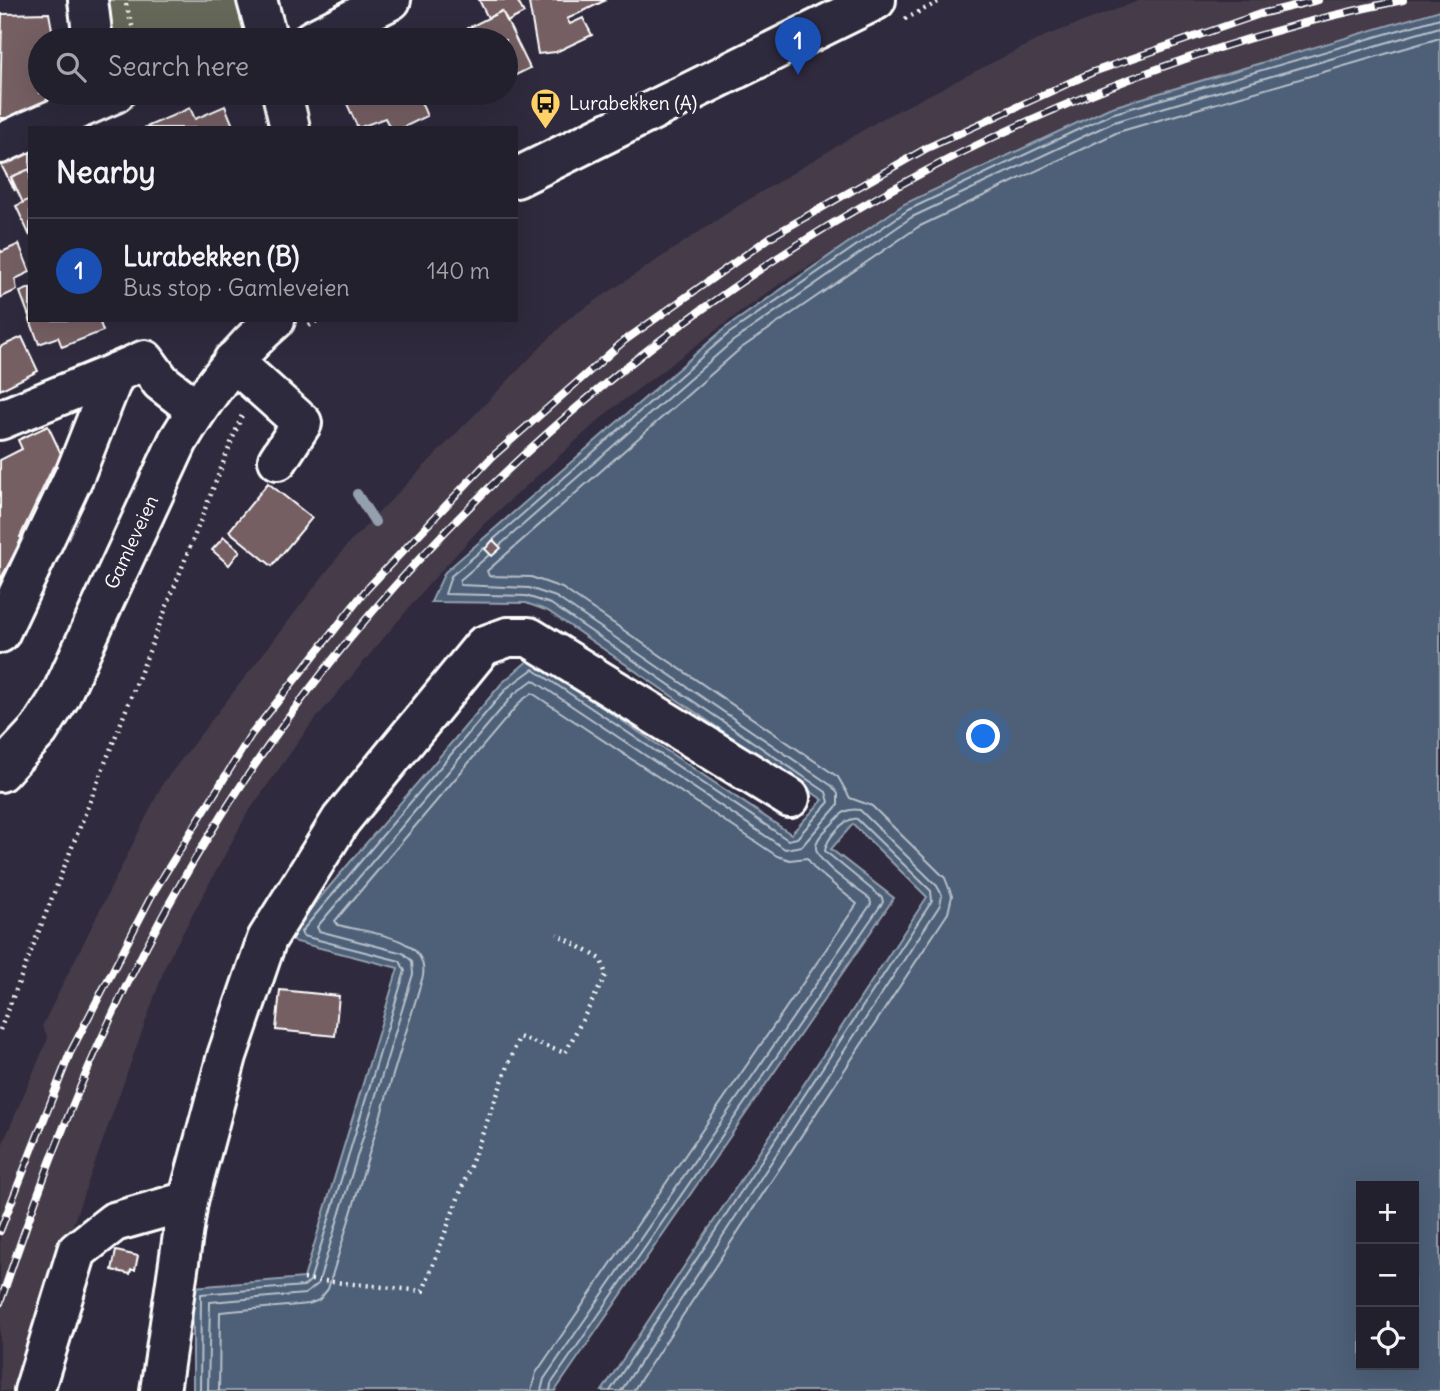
<!DOCTYPE html>
<meta charset="utf-8">
<style>
body{margin:0;font-family:Delius,sans-serif;background:#2b2836;color:#f1f3f6}
.controls{position:absolute;right:21px;bottom:21px;display:grid;overflow:hidden;border-radius:0px;box-shadow:0 7px 28px #0002}
.controls button{width:63px;height:63px;display:grid;place-items:center;padding:0;border:0;border-bottom:2px solid #403e4a;background:#23202e;color:#f1f3f6;font:35px sans-serif}
.you{position:absolute;left:984px;top:737px;width:24px;height:24px;margin:-18px;border:5px solid #fff;border-radius:50%;background:#1a73e8;box-shadow:0 0 0 10px #1a73e833}
.badge{display:grid;place-items:center;width:46px;height:46px;border-radius:50%;background:#2563eb;color:#fff;font-size:23px;font-weight:700}
.pin{position:absolute;translate:-50% -58px;filter:drop-shadow(0 2px 4px #0008)}
.pin::after{content:'';position:absolute;top:37px;width:24px;height:21px;background:inherit;clip-path:polygon(0 0,100% 0,50% 100%)}
.list{margin:0;padding:0;list-style:none}
h2{display:flex;justify-content:space-between;align-items:center;height:91px;margin:0;padding:0 28px;font-size:30px}
h2 small{font-size:23px;font-weight:400;color:#a3a3aa}
.list li{display:grid;grid-template-columns:46px 1fr auto;gap:21px;align-items:center;box-sizing:border-box;height:105px;padding:0 28px;border-top:2px solid #403e4a}
.list b{display:block;font-size:26px;white-space:nowrap}
.list p{margin:0;font-size:23px;white-space:nowrap;color:#a3a3aa}
.list em{font-size:23px;font-style:normal;color:#a3a3aa}
.icon{flex:none;width:38px;height:38px;fill:none;stroke:currentColor;stroke-width:2;stroke-linecap:round;stroke-linejoin:round}
.map{position:relative;flex:none;width:1440px;height:1391px;overflow:hidden}
.search{position:absolute;background:#23202e;box-shadow:0 7px 28px #0002;left:28px;top:28px;width:490px;height:77px;display:flex;align-items:center;gap:18px;box-sizing:border-box;padding:0 24px;border-radius:38px;color:#a3a3aa;font-size:26px}
.panel{position:absolute;background:#23202e;box-shadow:0 7px 28px #0002;left:28px;top:126px;width:490px;height:196px;border-radius:0px}
.map>svg:first-child{display:block}
.built{fill:#443a49}
.green{fill:#656759;stroke:#b2b3ac;stroke-width:2}
.water{fill:#4d6078;stroke:#94a0ae;stroke-width:2;fill-rule:evenodd}
.lines{fill:none;stroke-linecap:round;stroke-linejoin:round}
.shore{stroke:#b8bfc9;stroke-width:2}
.stream{stroke:#94a0ae;stroke-width:10}
.building{fill:#755e64;stroke:#fff;stroke-width:2}
.minor-casing{stroke:#fff;stroke-width:44}
.major-casing{stroke:#fff;stroke-width:44}
.path{stroke:#fff;stroke-width:4.5;stroke-dasharray:2 5;stroke-linecap:butt}
.minor{stroke:#2f2a3d;stroke-width:38}
.major{stroke:#2f2a3d;stroke-width:38}
.rail-casing{stroke:#fff;stroke-width:8}
.rail{stroke:#2f2a3d;stroke-width:5;stroke-dasharray:16;stroke-linecap:butt}
.labels{text-anchor:middle;stroke-width:7;stroke-linejoin:round;paint-order:stroke}
.poi-label{font-size:19px;fill:#fff;stroke:#2f2a3d;text-anchor:start}
.street-label{font-size:19px;fill:#fff;stroke:#2f2a3d}
</style>
<div class="map">
<svg width="1440" height="1391" viewBox="0 0 1440 1391">
<rect width="100%" height="100%" fill="#2f2a3d"/>
<filter id="ink" filterUnits="userSpaceOnUse"><feTurbulence type="fractalNoise" baseFrequency=".0143" numOctaves="2"/><feDisplacementMap in="SourceGraphic" scale="14" xChannelSelector="R" yChannelSelector="G"/><feConvolveMatrix kernelMatrix="1 2 1 2 8 2 1 2 1" color-interpolation-filters="sRGB"/></filter>
<g filter="url(#ink)">
<polygon class="built" points="1141,0 1440,0 1440,17 908,209 784,281 723,325 608,412 484,524 430,583 309,727 247,814 167,962 43,1308 22,1391 0,1391 0,1150 48,1038 42,1026 163,783 347,545 568,319 738,206 883,118 1045,36"/>
<polygon class="green" points="102,0 243,0 248,40 108,40"/>
<path class="water" d="M1440,10V1391H602L927,897L853,824L831,849L894,898L555,1391H193V1287L304,1278L398,968L285,939L502,683L530,659L791,834L823,800L548,611L526,603L431,602L445,572L724,329L904,204L1109,108ZM1361,1186H1414V1365H1361Z"/>
<g class="lines">
<g class="shore">
<polyline points="494,539 728,334 908,210 1111,114 1440,18"/>
<polyline points="500,545 733,341 912,217 1114,122 1440,27"/>
<polyline points="200,1391 201,1294 304,1286 310,1281 405,971 400,961 303,936 301,932 507,688 533,669 788,840 797,838 829,802 826,792 551,604 526,596 445,594 451,576 484,548"/>
<polyline points="208,1391 210,1302 305,1294 318,1284 413,974 412,961 403,953 319,931 317,927 514,694 533,680 785,849 802,846 838,805 838,794 832,786 556,597 529,588 460,585 460,580 489,555"/>
<path d="M219,1391L220,1312L309,1304L319,1300L328,1289L423,976C429,935 366,933 338,925L335,921L521,701L532,693L777,856L790,860L807,858L815,869L857,904L536,1373L531,1391"/>
<path d="M541,1391L544,1379L871,904L870,899C857,889 814,862 816,846C817,837 826,830 832,824C840,815 846,807 860,810L937,886L942,895L940,905L621,1391"/>
<path d="M550,1391L551,1384L883,902L882,898L825,851C826,839 845,817 857,819L931,891L932,901L610,1391"/>
<polyline points="633,1391 948,913 952,896 945,878 872,806 850,798 838,777 562,588 531,577 489,576 487,571 740,349 918,227 1118,132 1440,38"/>
</g>
<polyline class="stream" points="357,494 375,522"/>
</g>
<g class="building">
<polygon points="479,0 517,0 524,13 507,22 502,11 488,18"/>
<polygon points="547,0 606,0 567,19 570,24 583,18 592,35 556,52 538,54 529,3"/>
<polygon points="502,11 530,68 506,80 506,40 459,40 469,35 466,29"/>
<polygon points="49,13 54,40 40,40 40,93 47,93 47,114 37,118 0,118 2,14"/>
<polygon points="348,93 417,93 427,116 402,128 390,128 385,118 358,128 343,95"/>
<polygon points="225,106 234,128 144,128 190,108 195,119"/>
<polygon points="30,150 30,169 11,177 15,191 0,163"/>
<polygon points="30,169 30,199 23,203 11,177"/>
<polygon points="30,199 30,236 16,206"/>
<polygon points="19,244 30,272 15,279 17,290 0,298 0,250 2,252"/>
<polygon points="30,288 30,319 20,292"/>
<polygon points="30,320 99,320 103,331 62,347 58,337 39,344"/>
<polygon points="22,337 38,371 0,390 0,347"/>
<polygon points="48,426 65,462 53,467 20,537 23,538 0,580 0,460 22,449 18,440"/>
<polygon points="268,483 312,518 272,566 229,531"/>
<polygon points="224,537 240,551 229,565 212,550"/>
<polygon points="493,540 501,548 492,556 485,549"/>
<polygon points="280,990 339,996 335,1036 276,1030"/>
<polygon points="116,1251 138,1256 135,1270 131,1270 130,1274 112,1270"/>
</g>
<g class="lines">
<defs>
<g id="minor">
<polyline points="88,0 93,40"/>
<polyline points="257,0 268,40"/>
<polyline points="312,40 391,0"/>
<polyline points="282,93 290,128"/>
<polyline points="35,128 115,93"/>
<polyline points="0,144 30,130"/>
<polyline points="233,361 302,423 278,460"/>
<polyline points="0,420 115,373"/>
<polyline points="0,633 75,474 115,373 145,360 161,382 196,409"/>
<polyline points="34,1391 77,1251 114,1222 188,1201"/>
<polyline points="160,1391 188,1201 227,1056 267,939 341,820 483,646 508,637 529,637 790,798"/>
</g>
<g id="major">
<polyline points="516,178 876,0"/>
<path d="M0,772L39,730L60,697L178,441C204,397 235,354 275,320"/>
</g>
</defs>
<use href="#minor" class="minor-casing"/>
<use href="#major" class="major-casing"/>
<g class="path">
<polyline points="126,4 136,40"/>
<polyline points="905,19 942,0"/>
<polyline points="309,326 318,320"/>
<polyline points="0,1030 242,415"/>
<polyline points="304,1279 423,1291 519,1037 565,1053 606,975 601,959 557,934"/>
</g>
<use href="#minor" class="minor"/>
<use href="#major" class="major"/>
<defs>
<g id="rail">
<polyline points="0,1231 70,1053 153,893 251,735 366,590 492,457 624,341 772,236 927,148 1093,72 1260,14 1318,0"/>
<path d="M0,1303C51,1149 107,1009 189,869C446,429 903,101 1403,0"/>
</g>
</defs>
<use href="#rail" class="rail-casing"/>
<use href="#rail" class="rail"/>
</g>
</g>
<defs>
<symbol id="bus-pin" viewBox="-11 -11 22 30"><path d="M0 17L-7.5 6A9.5 9.5 0 1 1 7.5 6Z" fill="#ffd166" stroke="#2f2a3d"/><path d="M-5-6H5V4H4V6H2V4H-2V6H-4V4H-5ZM-3.5-4V0h7V-4ZM-3.5 1.2v1.5H-2V1.2ZM2 1.2v1.5H3.5V1.2Z" fill="#111"/></symbol>
</defs>
<g fill-rule="evenodd">
<use href="#bus-pin" x="528" y="86" width="35" height="47"/>
</g>
<g class="labels">
<g class="poi-label">
<text x="569" y="110">Lurabekken (A)</text>
</g>
<g class="street-label">
<text transform="translate(131 542) rotate(-65)" y="7">Gamleveien</text>
</g>
</g>
</svg>
<div class="controls">
<button>+</button>
<button>−</button>
<button><svg class="icon" aria-label="locate" viewBox="0 0 24 24"><circle cx="12" cy="12" r="6"/><path d="M12 2v4M12 18v4M2 12h4M18 12h4"/></svg></button>
</div>
<div class="you"></div>
<div class="pin badge" style="left:798px;top:75px;background:#1a4fb4">1</div>
<div class="search"><svg class="icon" aria-label="search" viewBox="0 0 24 24"><circle cx="10" cy="10" r="6"/><path d="M15 15l6 6"/></svg>Search here</div>
<section class="panel">
<h2>Nearby<small></small></h2>
<ul class="list">
<li><span class="badge" style="background:#1a4fb4">1</span><div><b>Lurabekken (B)</b><p>Bus stop · Gamleveien</p></div><em>140 m</em></li>
</ul>
</section>
</div>
